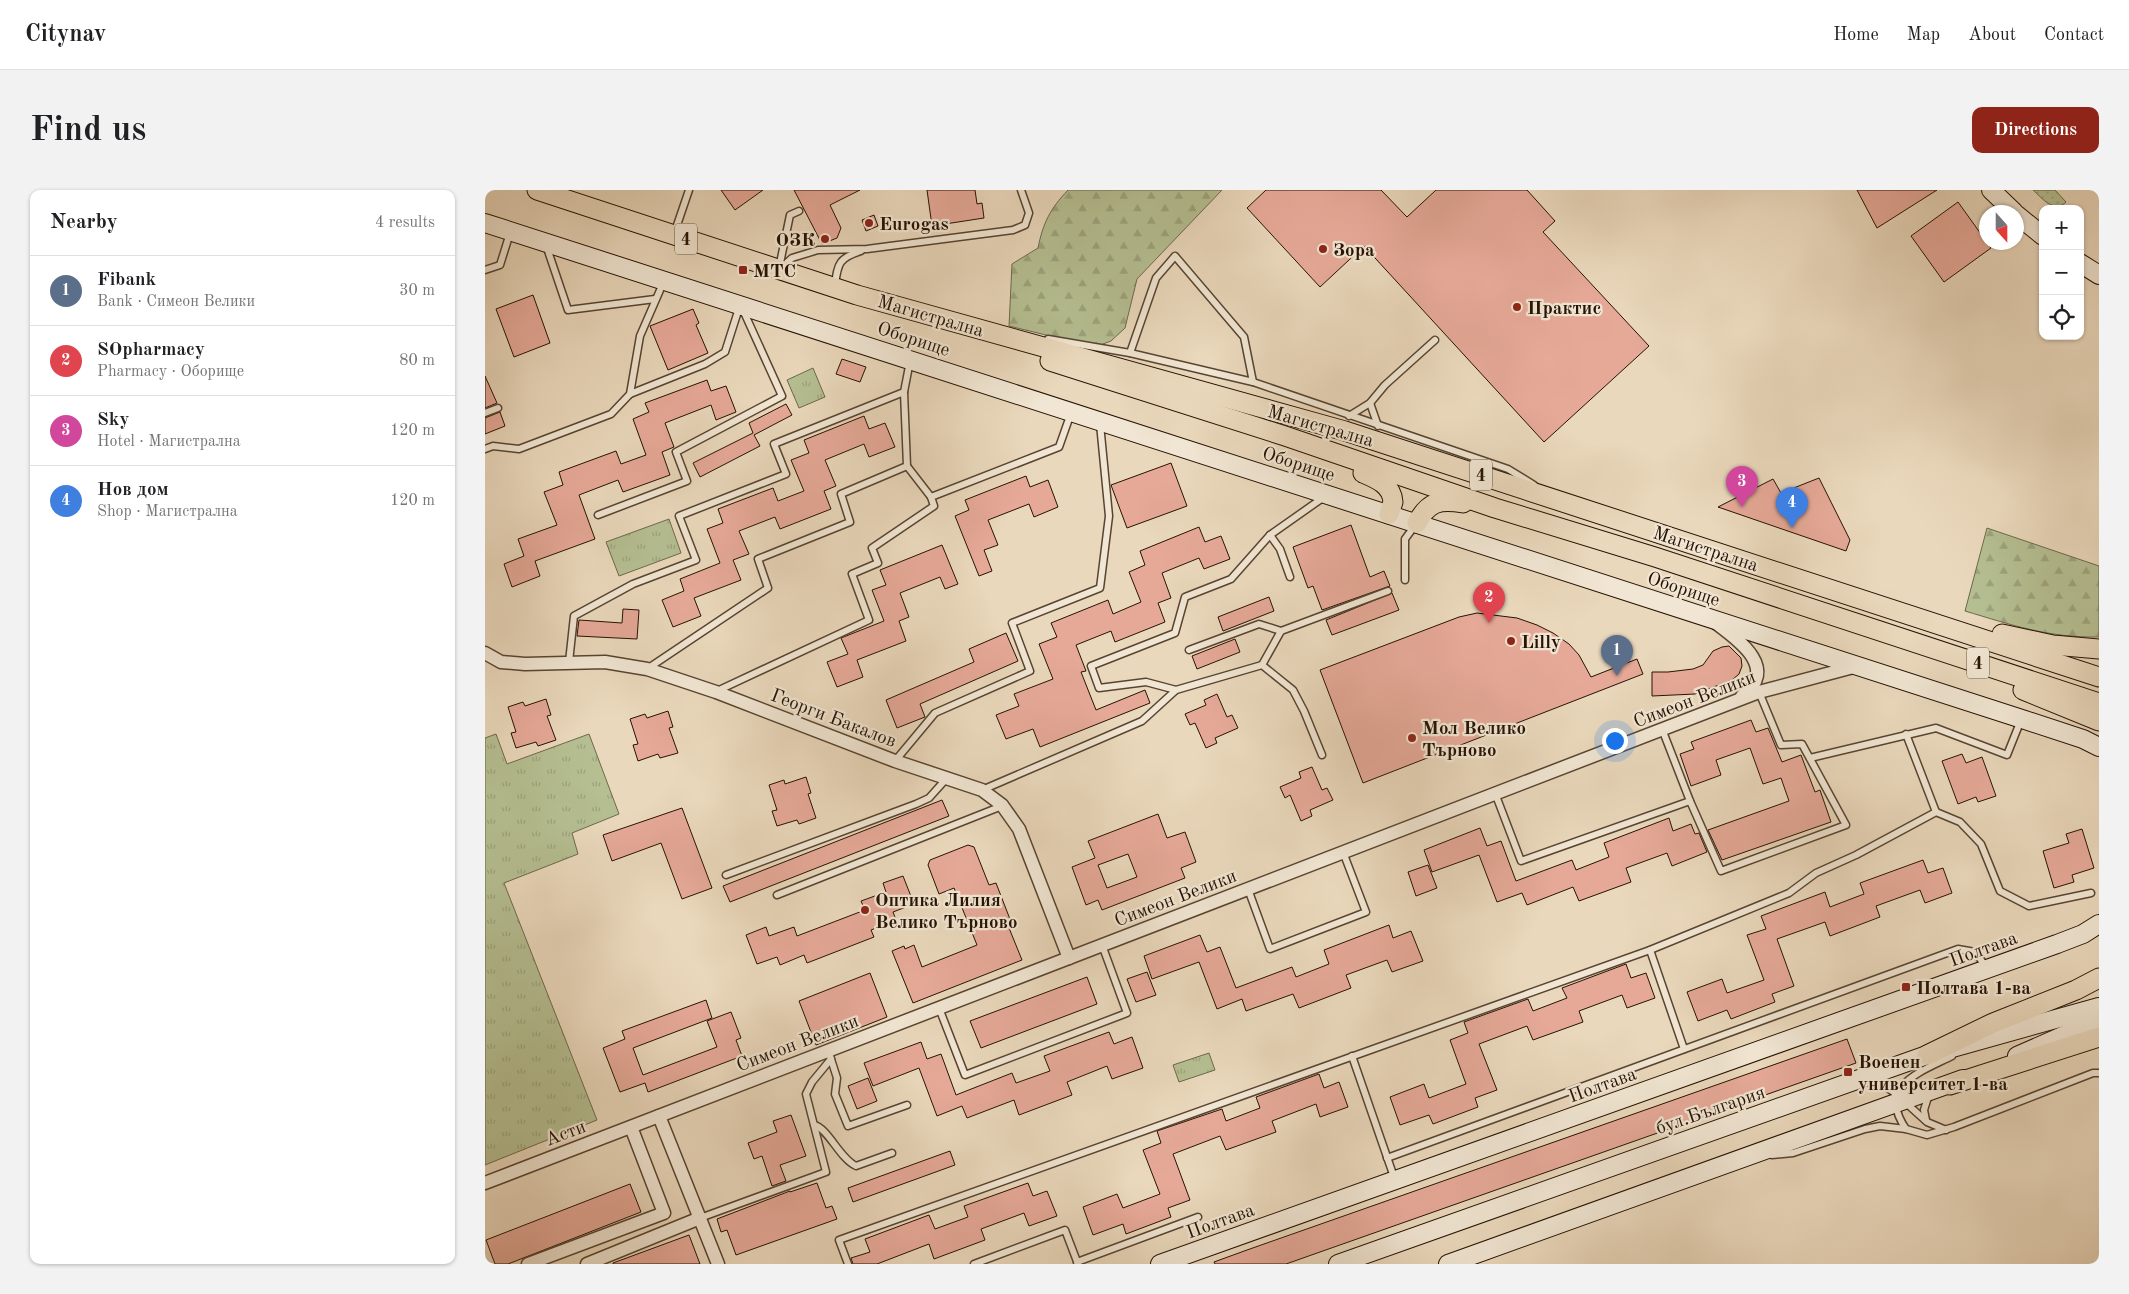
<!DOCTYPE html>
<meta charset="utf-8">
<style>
body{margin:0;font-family:"Old Standard TT",serif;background:#f2f2f2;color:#202124}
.controls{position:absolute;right:15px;top:15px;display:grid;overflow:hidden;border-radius:10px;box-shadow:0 1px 4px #0004}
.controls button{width:45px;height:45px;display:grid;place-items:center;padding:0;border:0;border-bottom:1px solid #e0e0e0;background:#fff;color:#202124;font:25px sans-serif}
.compass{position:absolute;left:1494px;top:15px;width:45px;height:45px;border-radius:50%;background:#fff;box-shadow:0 1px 4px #0004;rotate:159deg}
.you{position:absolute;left:1129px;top:550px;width:18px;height:18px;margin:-12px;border:4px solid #fff;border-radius:50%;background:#1a73e8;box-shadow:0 0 0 8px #1a73e833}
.badge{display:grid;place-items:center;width:32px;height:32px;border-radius:50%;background:#8f2418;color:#fff;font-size:16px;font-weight:700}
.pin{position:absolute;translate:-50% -41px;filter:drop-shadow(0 1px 2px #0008)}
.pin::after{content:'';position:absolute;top:26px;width:18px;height:15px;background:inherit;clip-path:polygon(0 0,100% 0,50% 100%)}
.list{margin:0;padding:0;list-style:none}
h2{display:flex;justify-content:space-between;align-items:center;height:65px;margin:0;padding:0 20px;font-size:21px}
h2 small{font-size:16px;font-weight:400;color:#757577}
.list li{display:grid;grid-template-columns:32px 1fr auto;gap:15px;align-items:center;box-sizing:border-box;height:70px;padding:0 20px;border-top:1px solid #e0e0e0}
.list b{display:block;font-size:19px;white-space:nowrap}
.list p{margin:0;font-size:16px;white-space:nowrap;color:#757577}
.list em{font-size:16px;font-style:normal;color:#757577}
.icon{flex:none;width:28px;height:28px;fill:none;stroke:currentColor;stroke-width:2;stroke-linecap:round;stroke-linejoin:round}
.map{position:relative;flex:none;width:1614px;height:1074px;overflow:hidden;border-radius:10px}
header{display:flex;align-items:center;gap:30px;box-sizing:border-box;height:70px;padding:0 25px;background:#fff;border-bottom:1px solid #e0e0e0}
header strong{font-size:24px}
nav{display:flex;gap:28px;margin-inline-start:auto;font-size:18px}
.intro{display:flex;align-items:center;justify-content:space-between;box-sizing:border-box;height:120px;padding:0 30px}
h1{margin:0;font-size:35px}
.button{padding:12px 22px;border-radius:10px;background:#8f2418;color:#fff;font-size:18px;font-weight:700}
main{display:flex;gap:30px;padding:0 30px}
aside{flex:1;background:#fff;border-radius:10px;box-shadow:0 1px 4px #0004}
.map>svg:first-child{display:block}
.grass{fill:url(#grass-dots);stroke:#6e684a}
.forest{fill:url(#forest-firs);stroke:#6e684a}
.park{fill:url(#park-tufts);stroke:#6e684a}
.building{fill:#e6a998;stroke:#261203;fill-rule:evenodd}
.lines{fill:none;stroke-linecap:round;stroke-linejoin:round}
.lane-casing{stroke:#574431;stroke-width:9}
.street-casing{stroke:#574431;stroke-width:15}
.secondary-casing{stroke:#261203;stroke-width:20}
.primary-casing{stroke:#261203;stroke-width:21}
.lane{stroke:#f1e6d3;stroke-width:6}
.street{stroke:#f1e6d3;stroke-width:12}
.secondary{stroke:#f1e6d3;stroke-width:18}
.primary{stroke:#ead8bc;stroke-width:19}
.poi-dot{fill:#8f2418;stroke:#f1e6d3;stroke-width:2}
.labels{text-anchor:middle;stroke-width:4.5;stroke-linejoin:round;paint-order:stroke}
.shield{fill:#f1e6d3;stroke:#635241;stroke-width:1}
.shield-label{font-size:18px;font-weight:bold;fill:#261203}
.poi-label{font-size:19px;font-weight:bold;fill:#261203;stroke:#f1e6d3;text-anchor:start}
.street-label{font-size:19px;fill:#261203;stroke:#f1e6d3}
</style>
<header>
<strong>Citynav</strong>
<nav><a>Home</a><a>Map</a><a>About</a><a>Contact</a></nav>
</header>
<div class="intro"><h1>Find us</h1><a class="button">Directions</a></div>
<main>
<aside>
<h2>Nearby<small>4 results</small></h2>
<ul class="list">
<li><span class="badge" style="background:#5c6f8a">1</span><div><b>Fibank</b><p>Bank · Симеон Велики</p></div><em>30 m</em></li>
<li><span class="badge" style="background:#e0444e">2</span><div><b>SOpharmacy</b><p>Pharmacy · Оборище</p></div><em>80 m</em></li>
<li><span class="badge" style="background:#d1479c">3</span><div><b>Sky</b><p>Hotel · Магистрална</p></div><em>120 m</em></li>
<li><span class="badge" style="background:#3f7fe0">4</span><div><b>Нов дом</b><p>Shop · Магистрална</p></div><em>120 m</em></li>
</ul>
</aside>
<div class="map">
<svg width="1614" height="1074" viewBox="0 0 1614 1074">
<defs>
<pattern id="grass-dots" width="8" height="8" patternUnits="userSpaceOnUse" patternTransform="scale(1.25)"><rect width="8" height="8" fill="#b5bf92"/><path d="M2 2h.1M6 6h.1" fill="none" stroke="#9ca37c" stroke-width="1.8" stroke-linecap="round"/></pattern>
<pattern id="forest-firs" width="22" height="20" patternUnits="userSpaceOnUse" patternTransform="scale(1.25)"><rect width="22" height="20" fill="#b5bf92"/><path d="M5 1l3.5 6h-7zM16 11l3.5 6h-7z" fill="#9ca37c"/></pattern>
<pattern id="park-tufts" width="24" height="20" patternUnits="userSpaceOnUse" patternTransform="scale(1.25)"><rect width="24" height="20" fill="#b5bf92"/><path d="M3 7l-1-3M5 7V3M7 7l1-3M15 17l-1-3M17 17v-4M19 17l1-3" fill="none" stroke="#9ca37c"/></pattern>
</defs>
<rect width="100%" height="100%" fill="#ead8bc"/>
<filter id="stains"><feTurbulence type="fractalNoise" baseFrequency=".004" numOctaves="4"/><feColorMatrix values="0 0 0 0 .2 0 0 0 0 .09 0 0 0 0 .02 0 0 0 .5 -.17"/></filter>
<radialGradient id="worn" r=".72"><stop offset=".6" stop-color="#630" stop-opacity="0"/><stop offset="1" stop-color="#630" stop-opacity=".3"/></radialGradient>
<path class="grass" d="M1548,0H1570L1581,12C1569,24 1557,8 1548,0Z"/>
<g class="forest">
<path d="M583,0H737L652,89L640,138L626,151L610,157L524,136L527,74L553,58C558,33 565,19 583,0Z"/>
<path d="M1502,338L1614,376V447C1564,448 1527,435 1480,421Z"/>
</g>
<g class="park">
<polygon points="328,178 340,207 314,218 302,190"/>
<polygon points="184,329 196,363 134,386 121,352"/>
<polygon points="11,544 22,574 104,544 134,624 87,643 93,664 19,693 112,930 0,975 0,548"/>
<polygon points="724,863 730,880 694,892 688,875"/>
</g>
<g class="building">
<polygon points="236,0 278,0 250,20"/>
<polygon points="309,0 375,0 345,15 356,38 352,48 337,54"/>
<polygon points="442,0 490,0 492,14 497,13 499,28 447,36"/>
<polygon points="781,0 896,0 922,27 951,0 1042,0 1070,31 1058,42 1164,156 1059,252 879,56 835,97 762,18"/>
<polygon points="1372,0 1452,0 1392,38"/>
<polygon points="1473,12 1506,58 1459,92 1426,46"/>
<polygon points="389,25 393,36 381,41 377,30"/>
<polygon points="48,105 65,153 29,167 11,119"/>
<polygon points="208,119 214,133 211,135 223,163 183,180 165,136"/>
<polygon points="357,169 381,177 375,192 351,184"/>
<polygon points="0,186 12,213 0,218"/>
<polygon points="222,190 226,201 241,196 251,222 231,230 226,215 180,233 189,257 177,262 185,285 138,302 133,290 94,305 110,349 50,371 55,386 27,397 19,374 39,366 33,349 72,335 59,302 78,295 74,282 131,261 136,274 161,265 148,229 164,222 160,213"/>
<polygon points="301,214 307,225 269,245 275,256 215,287 208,273 268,243 264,233"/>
<polygon points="15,222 20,236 0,244 0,228"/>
<polygon points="379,226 384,239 400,233 410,257 384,267 379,254 340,270 351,296 339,301 346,319 295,339 290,327 254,341 264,364 248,370 256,390 209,408 216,426 188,437 177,410 199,401 195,389 235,373 222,339 238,333 233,319 288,298 293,311 319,301 306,270 324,263 319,250"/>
<polygon points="686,273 702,316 642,338 626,295"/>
<polygon points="541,286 545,297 563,290 573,317 549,327 544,314 503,330 513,355 499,360 507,381 494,386 470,326 484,320 480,310"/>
<polygon points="1334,288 1365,350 1361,361 1233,317 1288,289 1296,303"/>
<polygon points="866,335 885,387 899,381 905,396 837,420 828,396 823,398 808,357"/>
<polygon points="714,337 720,352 736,346 745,369 719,379 714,368 677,383 686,408 673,413 680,432 630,452 626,441 591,455 601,481 596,482 611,520 660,500 665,513 555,557 548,539 521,549 511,525 534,516 529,504 568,489 554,454 572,447 566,433 623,410 628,424 656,412 644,382 660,375 655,361"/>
<polygon points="457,355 473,394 460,399 455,387 415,403 424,427 414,431 421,451 372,470 378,487 352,497 342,472 363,464 356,448 399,431 387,400 401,395 395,380"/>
<polygon points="907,403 914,420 847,445 841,430"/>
<polygon points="784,407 789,421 738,441 733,427"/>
<polygon points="138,419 154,420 152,449 92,446 94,430 137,433"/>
<polygon points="992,423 1032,428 1052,435 1068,443 1084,454 1094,465 1106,487 1152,469 1158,484 878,593 835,480 974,427"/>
<polygon points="521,443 533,471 435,514 440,527 412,538 401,510 489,472 484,459"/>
<polygon points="750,449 755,462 712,479 707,466"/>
<polygon points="1244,456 1256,468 1257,476 1254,484 1247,490 1210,504 1167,506 1167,482 1183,482 1208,479 1218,475 1228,461 1237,457"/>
<polygon points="732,504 742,527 747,525 753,538 730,548 732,553 721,558 710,533 705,535 700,524 721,515 719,510"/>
<polygon points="61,509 66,525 62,526 71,550 53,556 51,552 31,558 26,543 31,542 23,517 38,512 40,516"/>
<polygon points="183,521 188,537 184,538 193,563 175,568 173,564 153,571 148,555 153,554 145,529 160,524 162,528"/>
<polygon points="1266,530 1271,542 1283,538 1297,572 1316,565 1330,602 1335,600 1346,632 1237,670 1223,640 1304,611 1296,588 1278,594 1265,558 1231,570 1236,585 1206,596 1195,564 1209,559 1206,552"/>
<polygon points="1477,564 1481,573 1497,567 1511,606 1493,612 1491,607 1473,614 1457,571"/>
<polygon points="827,577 837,600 842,598 848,610 825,620 827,626 816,631 805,605 800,608 795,597 816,588 814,582"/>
<polygon points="321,587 326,603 323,604 331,628 314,634 312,630 292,636 287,621 292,620 284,595 299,590 300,594"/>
<polygon points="457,610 464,626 245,712 238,696"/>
<polygon points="197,618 227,698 197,709 176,653 127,671 118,645"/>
<path d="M673,624L682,648L700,642L711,672L696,678L700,688L617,720L613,710L601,715L587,677L610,668L603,651ZM643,664L652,687L622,698L613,675Z"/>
<polygon points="1184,628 1188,641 1206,634 1210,644 1214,643 1222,662 1187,676 1182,663 1141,678 1146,692 1094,711 1088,697 1042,715 1037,703 1012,712 994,665 947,682 939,660 995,638 1002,656 1016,651 1031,691 1087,670 1091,680 1124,667 1119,653"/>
<polygon points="1597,639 1609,678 1587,685 1589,692 1569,698 1558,661 1584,653 1581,644"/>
<polygon points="483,655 489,657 504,695 511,693 528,737 524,738 537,770 428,813 407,761 419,756 420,759 429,755 437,777 492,755 469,698 454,704 443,675 445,670"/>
<polygon points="1438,670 1443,683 1458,678 1467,703 1440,713 1435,700 1391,716 1395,727 1345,746 1340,732 1292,749 1309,796 1287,804 1290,812 1246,829 1242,820 1213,831 1202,802 1237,789 1242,803 1279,790 1262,745 1281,739 1276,726 1340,702 1345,717 1379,704 1375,693"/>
<polygon points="943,675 952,698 931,706 923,682"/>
<polygon points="418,686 429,714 408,722 411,730 386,740 389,747 322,773 319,765 295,775 292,767 272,774 261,745 281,737 284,746 309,737 312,746 380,720 376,711 401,702 398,693"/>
<polygon points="904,735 908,748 926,741 938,771 907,782 902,770 861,785 866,798 814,818 808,804 761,821 757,809 732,819 714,772 667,789 659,766 715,745 722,762 735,757 751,798 807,777 811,787 844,774 839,760"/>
<polygon points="1141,774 1146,788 1161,783 1170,808 1142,818 1137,805 1094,821 1098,832 1048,850 1042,836 994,854 1012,900 990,908 993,917 948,934 944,925 915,935 905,907 939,894 944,908 981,894 965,850 983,843 979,832 1043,809 1048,821 1082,808 1077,798"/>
<polygon points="662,782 671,805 651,812 642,789"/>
<polygon points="385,783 402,827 331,855 314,811"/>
<polygon points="602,787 612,814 496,858 485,831"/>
<polygon points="221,810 227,828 148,858 158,885 232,857 222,831 246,822 256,848 251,850 257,866 163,902 160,893 135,902 118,858 140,849 137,841"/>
<polygon points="624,842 629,854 647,847 658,878 627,889 622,876 582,892 587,905 534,925 529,910 482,928 477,916 452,926 434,878 388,896 379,873 436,852 442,869 456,864 471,905 527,883 531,893 565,881 559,866"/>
<polygon points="1362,849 1371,873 801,1074 730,1074 729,1072 762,1060"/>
<polygon points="834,884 839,898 854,892 863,917 835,927 831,914 787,931 791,942 741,960 735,946 688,964 705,1010 683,1018 686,1027 641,1044 638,1034 608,1045 598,1017 632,1004 638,1018 675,1004 658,960 676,953 672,941 737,919 741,931 775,918 771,907"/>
<polygon points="383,888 392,911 372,919 363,896"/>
<polygon points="306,925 321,966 295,975 301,991 287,996 277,966 269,969 263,953 292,942 288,931"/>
<polygon points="465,961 470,975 368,1012 363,998"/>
<polygon points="332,993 341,1018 347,1016 352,1029 251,1065 242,1040 236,1042 232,1029 305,1001 305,1002"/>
<polygon points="543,993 548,1006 562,1001 572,1026 544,1036 539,1023 496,1039 500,1050 449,1069 444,1054 392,1074 368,1074 366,1068 385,1062 380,1049 444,1025 450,1039 483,1027 479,1016"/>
<polygon points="145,994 156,1022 23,1074 10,1074 1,1050"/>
<polygon points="204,1045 215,1074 128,1074 128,1073"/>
</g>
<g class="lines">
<defs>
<g id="lane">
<polyline points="189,44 204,0"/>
<polyline points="61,55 83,120 170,109"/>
<polyline points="297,77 307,68 333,60 382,59 528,40 540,35 544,23 536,0"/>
<polyline points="294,78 305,25 314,21"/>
<polyline points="0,80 15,75 25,43"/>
<path d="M350,94C353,73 354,68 376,61"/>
<polyline points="563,149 645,163 768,192 1023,279 1049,295"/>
<polyline points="645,163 671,88 690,66 759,147 768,192"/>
<polyline points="145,204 220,174 240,162 255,115"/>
<polyline points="885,213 893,236"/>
<polyline points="0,223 13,218"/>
<polyline points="864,226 885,213 900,195 950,150"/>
<polyline points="0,259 8,256 34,259 126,224 145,204 155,146 179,91"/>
<polyline points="422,276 446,307"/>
<polyline points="113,325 202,291 191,262 297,206 258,120"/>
<polyline points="785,345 795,359 805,387"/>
<polyline points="920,390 920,349 931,334"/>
<polyline points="704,460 774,434 796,441"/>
<polyline points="84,472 89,426 148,394 211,370 194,326 301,284 289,254 419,202 425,171"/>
<polyline points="777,475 796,441 903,401"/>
<polyline points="162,479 283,398 273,369 365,332 356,304 422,276 419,202"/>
<polyline points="691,500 661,492 614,498 606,476 690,443 700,407 746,389 785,345 839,307"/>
<polyline points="232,501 384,430 367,384 393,373 387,358 449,316 446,307 574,257 586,223"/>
<polyline points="1177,539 1205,611 1236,681 1361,635 1317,554 1296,555 1274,502"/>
<polyline points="1421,544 1451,622"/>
<polyline points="1325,568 1451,538 1522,565 1536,530"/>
<polyline points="410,571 450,523 545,481 527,433 615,398 624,326 615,234"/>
<polyline points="497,600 657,531 691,500 777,475 808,500 819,521 837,565"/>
<polyline points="1010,603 1036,671 1205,611"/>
<polyline points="241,685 431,614 444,608 462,588"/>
<polyline points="763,699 785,759 881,722 858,662"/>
<polyline points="292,705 517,616"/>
<polyline points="1165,760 1199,859"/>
<polyline points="454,818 480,885 642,823 617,755"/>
<polyline points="345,866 352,888 350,904 363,936 422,915"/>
<polyline points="867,866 910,990"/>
<polyline points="1383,890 1400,896 1414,906"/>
<polyline points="1421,913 1442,932 1461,940"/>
<polyline points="1441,930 1439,920 1444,904"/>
<path d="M329,935C343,938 355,969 371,976L407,963"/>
<path d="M1421,939C1391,896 1435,882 1467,866"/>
<polyline points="1287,965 1308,963 1380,939 1395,936 1421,939 1442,945 1469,937 1608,883 1614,883"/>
<polyline points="902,968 1473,759 1490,762 1502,778"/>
<polyline points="215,1028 341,982 321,904 327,892 346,869"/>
<polyline points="592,1072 713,1027"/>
<polyline points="363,1074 354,1050 1165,760 1304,703 1331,683 1371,665 1451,622 1475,632 1496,654 1515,701 1544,716 1606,703"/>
<polyline points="489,1074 580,1040 593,1074"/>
</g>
<g id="street">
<path d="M1232,434C1255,451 1294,479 1257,506"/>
<polyline points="0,463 16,472 40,474 120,472 162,479 231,502 410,571 497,600 517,615 534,639 584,768"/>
<polyline points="174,926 233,1074"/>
<polyline points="0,993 1274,502 1372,476"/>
<polyline points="43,1074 179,1023 146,937"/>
<polyline points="102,1074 215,1028"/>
</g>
<g id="secondary">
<polyline points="1506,0 1529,22"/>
<polyline points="1532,25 1558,46"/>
<polyline points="0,33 1537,529 1598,549 1614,557"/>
<polyline points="1595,73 1614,85"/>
<polyline points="1532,866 1614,830"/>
<polyline points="675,1074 1572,754 1598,744 1614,734"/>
<polyline points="853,1074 1442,865 1614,817"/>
<polyline points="963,1074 1478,889"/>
</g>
<g id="primary">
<polyline points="52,0 372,105 860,241 1614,487"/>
<polyline points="565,171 800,246 1010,318 1170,367 1614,513"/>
<path d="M878,283C892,289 907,295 908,312L904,324"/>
<path d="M932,333C943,312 954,309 978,313"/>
<polyline points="1517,444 1568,455 1614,459"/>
<polyline points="1538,500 1614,531"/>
<polyline points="1442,865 1508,833 1591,800 1614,788"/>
<polyline points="1465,895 1614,847"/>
</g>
</defs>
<use href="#lane" class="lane-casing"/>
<use href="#street" class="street-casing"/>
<use href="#secondary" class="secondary-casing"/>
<use href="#primary" class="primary-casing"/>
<use href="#lane" class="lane"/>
<use href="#street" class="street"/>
<use href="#secondary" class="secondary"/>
<use href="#primary" class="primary"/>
</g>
<g class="poi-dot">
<circle cx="384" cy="33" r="5"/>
<circle cx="340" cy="49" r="5"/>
<circle cx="838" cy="59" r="5"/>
<rect x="253" y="75" width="10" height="10" rx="2.5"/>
<circle cx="1032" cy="117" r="5"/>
<circle cx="1026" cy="451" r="5"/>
<circle cx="927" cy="548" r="5"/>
<circle cx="380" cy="720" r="5"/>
<rect x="1416" y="792" width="10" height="10" rx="2.5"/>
<rect x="1358" y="877" width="10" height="10" rx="2.5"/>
</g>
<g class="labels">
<g class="shield">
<rect x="190" y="33.5" width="22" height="31" rx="4"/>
<rect x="985" y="269.5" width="22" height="31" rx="4"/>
<rect x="1482" y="457.5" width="22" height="31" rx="4"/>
</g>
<g class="shield-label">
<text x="201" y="55">4</text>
<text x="996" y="291">4</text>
<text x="1493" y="479">4</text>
</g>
<g class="poi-label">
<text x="394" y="40">Eurogas</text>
<text x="330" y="56" text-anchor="end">ОЗК</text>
<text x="848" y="66">Зора</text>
<text x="268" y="87">МТС</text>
<text x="1042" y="124">Практис</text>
<text x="1036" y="458">Lilly</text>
<text x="937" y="544">Мол Велико<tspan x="937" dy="22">Търново</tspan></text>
<text x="390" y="716">Оптика Лилия<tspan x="390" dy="22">Велико Търново</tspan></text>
<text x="1431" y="804">Полтава 1-ва</text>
<text x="1373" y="878">Военен<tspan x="1373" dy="22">университет 1-ва</tspan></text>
</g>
<g class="street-label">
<text transform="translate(446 125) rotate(16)" y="7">Магистрална</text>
<text transform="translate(429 148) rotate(18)" y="7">Оборище</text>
<text transform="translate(836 235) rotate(16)" y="7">Магистрална</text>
<text transform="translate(814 273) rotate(18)" y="7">Оборище</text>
<text transform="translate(1221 358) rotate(18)" y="7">Магистрална</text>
<text transform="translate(1199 398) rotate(18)" y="7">Оборище</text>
<text transform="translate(1209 508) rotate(-21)" y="7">Симеон Велики</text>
<text transform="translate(349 527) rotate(21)" y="7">Георги Бакалов</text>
<text transform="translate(690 707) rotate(-21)" y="7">Симеон Велики</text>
<text transform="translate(1498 758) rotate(-20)" y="7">Полтава</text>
<text transform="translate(312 852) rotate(-21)" y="7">Симеон Велики</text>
<text transform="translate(1117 894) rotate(-20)" y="7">Полтава</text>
<text transform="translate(1225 919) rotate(-19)" y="7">бул.България</text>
<text transform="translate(80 942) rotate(-21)" y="7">Асти</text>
<text transform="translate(735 1030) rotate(-20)" y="7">Полтава</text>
</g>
</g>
<rect width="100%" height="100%" filter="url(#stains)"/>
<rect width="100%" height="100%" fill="url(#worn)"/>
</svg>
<div class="controls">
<button>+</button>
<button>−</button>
<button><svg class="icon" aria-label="locate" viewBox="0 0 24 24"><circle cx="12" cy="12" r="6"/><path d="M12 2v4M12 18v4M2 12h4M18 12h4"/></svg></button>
</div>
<svg class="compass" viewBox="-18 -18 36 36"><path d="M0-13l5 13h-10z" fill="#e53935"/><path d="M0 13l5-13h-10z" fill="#757577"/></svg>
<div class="you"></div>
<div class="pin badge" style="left:1132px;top:486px;background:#5c6f8a">1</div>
<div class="pin badge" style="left:1004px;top:433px;background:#e0444e">2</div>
<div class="pin badge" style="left:1257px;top:317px;background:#d1479c">3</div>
<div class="pin badge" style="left:1307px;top:338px;background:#3f7fe0">4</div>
</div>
</main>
